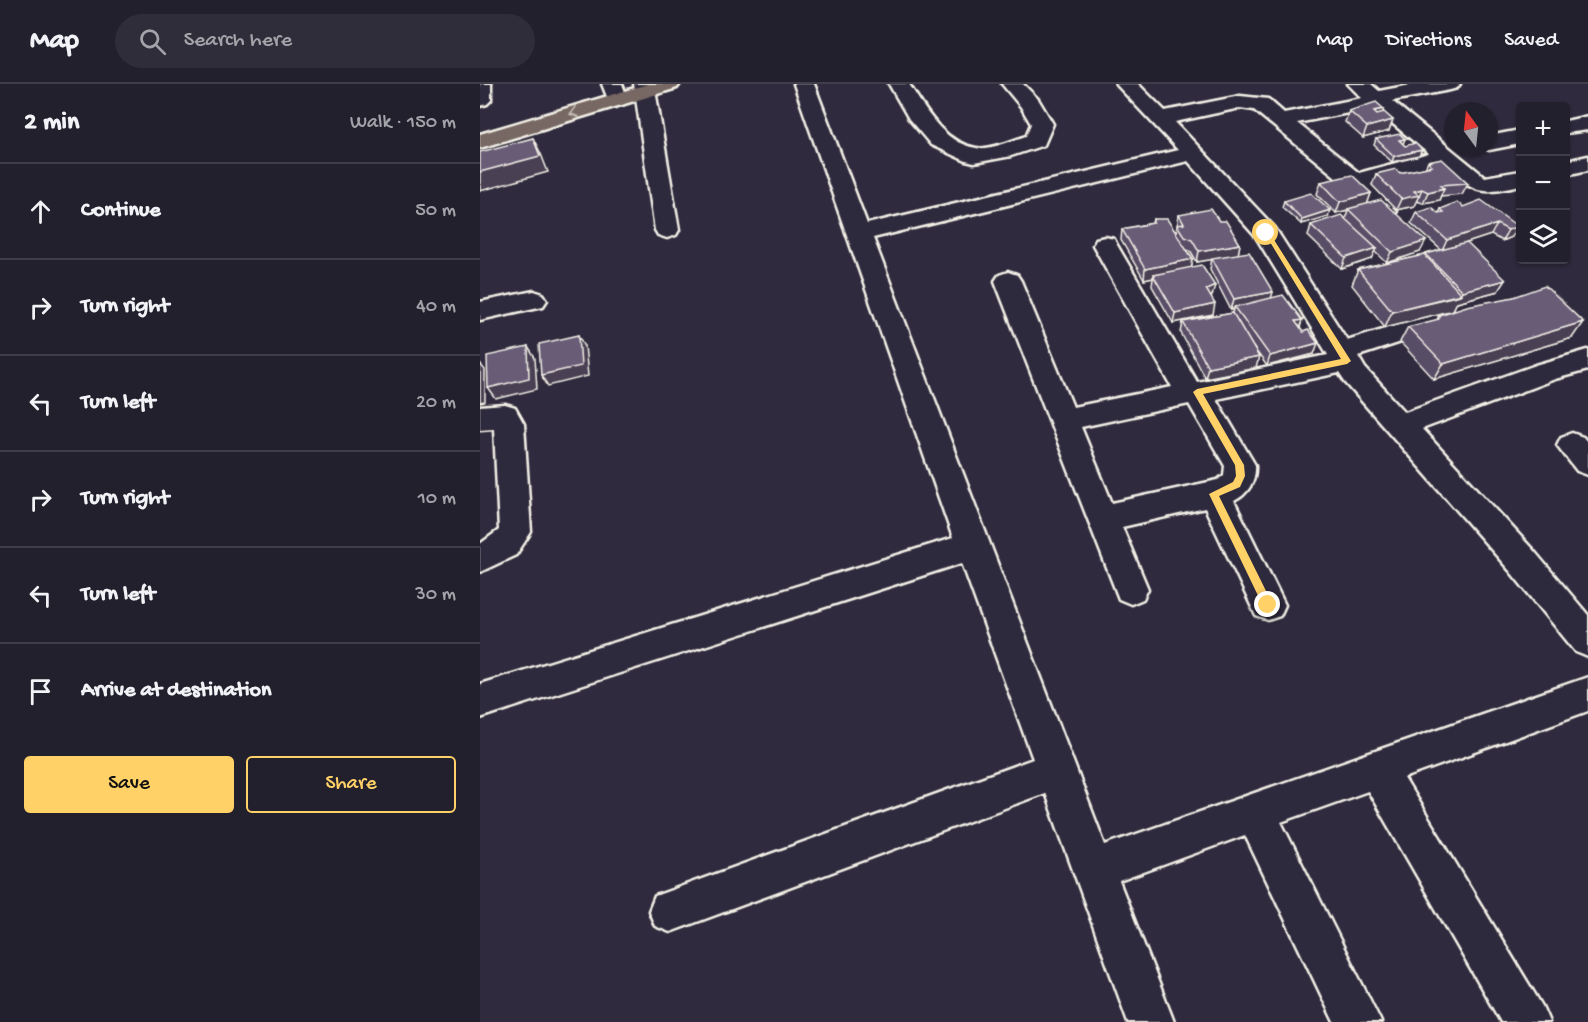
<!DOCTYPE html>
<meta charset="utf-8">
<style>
body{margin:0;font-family:"Gochi Hand",sans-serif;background:#2f2d3a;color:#f1f3f6}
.controls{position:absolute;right:18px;top:18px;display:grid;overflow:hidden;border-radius:6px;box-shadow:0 2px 4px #0004}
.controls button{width:54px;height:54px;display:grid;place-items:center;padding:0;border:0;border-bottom:2px solid #403e4a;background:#23202e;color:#f1f3f6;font:30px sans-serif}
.compass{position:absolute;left:964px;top:18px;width:54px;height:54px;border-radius:50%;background:#23202e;box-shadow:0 2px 4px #0004;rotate:345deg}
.stop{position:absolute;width:18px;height:18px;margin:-14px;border:4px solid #ffd166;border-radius:50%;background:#fff}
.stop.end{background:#ffd166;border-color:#fff;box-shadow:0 2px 6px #0008}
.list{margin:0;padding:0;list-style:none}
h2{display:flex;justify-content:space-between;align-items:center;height:78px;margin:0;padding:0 24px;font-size:26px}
h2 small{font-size:20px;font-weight:400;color:#a3a3aa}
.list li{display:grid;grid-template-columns:39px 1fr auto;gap:18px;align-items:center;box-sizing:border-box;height:96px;padding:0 24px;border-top:2px solid #403e4a}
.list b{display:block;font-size:22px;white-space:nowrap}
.list em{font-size:20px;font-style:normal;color:#a3a3aa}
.actions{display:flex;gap:12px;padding:18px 24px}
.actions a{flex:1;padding:14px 0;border:2px solid #ffd166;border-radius:6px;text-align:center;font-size:21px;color:#ffd166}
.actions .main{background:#ffd166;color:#111}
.icon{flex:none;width:33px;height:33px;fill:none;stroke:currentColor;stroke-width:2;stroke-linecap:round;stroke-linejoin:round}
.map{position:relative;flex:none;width:1108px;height:938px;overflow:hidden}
header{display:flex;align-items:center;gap:36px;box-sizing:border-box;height:84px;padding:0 30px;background:#23202e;border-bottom:2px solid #403e4a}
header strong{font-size:28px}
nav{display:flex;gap:33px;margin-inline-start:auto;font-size:21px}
.search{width:420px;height:54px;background:#2f2d3a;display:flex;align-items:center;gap:15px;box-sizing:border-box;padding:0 21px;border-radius:33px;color:#a3a3aa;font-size:22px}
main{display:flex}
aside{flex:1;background:#23202e}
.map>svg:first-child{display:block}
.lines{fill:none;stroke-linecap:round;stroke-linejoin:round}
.minor-casing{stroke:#f4f1e8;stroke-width:5}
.major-casing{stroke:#f4f1e8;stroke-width:5}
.minor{fill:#2f2a3d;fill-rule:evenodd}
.major{fill:#776864;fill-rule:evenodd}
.wall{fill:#594e66;stroke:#f4f1e8;stroke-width:1.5}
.shaded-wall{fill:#484053;stroke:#f4f1e8;stroke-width:1.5}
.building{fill:#675b77;stroke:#f4f1e8;stroke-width:1.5}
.oneway{stroke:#c2bab3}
.route{fill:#ffd166}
</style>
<header>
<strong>Map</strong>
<div class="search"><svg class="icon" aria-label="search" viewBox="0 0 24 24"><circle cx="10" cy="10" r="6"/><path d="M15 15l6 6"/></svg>Search here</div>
<nav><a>Map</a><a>Directions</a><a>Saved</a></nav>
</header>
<main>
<aside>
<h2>2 min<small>Walk · 150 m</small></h2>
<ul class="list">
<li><svg class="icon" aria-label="ahead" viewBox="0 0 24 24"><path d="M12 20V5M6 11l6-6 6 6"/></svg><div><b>Continue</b></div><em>50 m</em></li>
<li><svg class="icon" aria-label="right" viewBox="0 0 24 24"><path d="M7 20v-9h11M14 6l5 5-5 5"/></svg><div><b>Turn right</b></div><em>40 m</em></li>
<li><svg class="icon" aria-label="left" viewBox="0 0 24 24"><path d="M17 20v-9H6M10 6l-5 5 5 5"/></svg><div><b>Turn left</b></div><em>20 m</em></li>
<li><svg class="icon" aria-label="right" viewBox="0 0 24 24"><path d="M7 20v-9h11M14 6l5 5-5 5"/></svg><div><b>Turn right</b></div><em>10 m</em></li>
<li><svg class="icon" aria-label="left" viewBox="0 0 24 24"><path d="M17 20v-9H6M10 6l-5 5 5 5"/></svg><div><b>Turn left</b></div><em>30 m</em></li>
<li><svg class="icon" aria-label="arrive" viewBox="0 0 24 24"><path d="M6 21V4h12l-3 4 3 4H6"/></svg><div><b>Arrive at destination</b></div></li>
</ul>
<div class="actions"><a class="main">Save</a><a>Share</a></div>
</aside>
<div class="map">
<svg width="1108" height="938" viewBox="0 0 1108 938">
<rect width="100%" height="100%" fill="#2f2a3d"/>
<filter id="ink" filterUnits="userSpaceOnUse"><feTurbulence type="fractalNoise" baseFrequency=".0167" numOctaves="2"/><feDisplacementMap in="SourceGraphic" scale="12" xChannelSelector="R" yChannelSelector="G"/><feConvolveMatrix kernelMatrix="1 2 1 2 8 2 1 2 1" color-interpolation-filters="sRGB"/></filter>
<g filter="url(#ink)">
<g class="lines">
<defs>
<g id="minor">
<polygon points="0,0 11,0 11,16 7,20 0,22"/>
<polygon points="122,0 142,0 148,16 144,20 137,22 130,20"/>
<polygon points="154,0 174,0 199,146 196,151 187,154 178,151 175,146"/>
<path d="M314,0H334L387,140L698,66L636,0H658L685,27L760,12L788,15L804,29L882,14L868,0H891L899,7L936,0H980L977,4L970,6L912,17L1005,93L1040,87V101C998,111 995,108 962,80L891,100L916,127L913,132L904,134L895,132L867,102L774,26L760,24L695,38L795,144L867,256L968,225L977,228L981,234L977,240L878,272L885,284L925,328L1056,281L1108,266V286L1075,295L942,345L1054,467L1108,531V573L1096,568L1030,487L865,298L859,289L736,315L775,381C776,397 768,410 754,417L805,521L800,532L788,536L776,532L725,424L642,443L668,505L663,515L651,520L639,515L515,197L519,191L528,188L537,191L541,197L593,323L692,303L613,161L616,155L625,153L634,155L637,161L717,298L848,271L776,153L708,77L393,154L625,761L1108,593V627L924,694L1062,922L1069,938H1021L888,707L801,738L901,938H854L765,751L639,797L694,938H648L565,709L190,848L175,842L169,827L175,812L553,675L482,479L0,634V600L473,454ZM894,24L949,70L879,89L817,39ZM709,320L745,382L744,391L738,396L632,419L601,343Z"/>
<path d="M409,0H429C445,25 463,59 496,64C509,67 534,56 546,52L551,40L541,23L522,0H543L558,15L573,40L564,61L531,72L494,79L486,77L451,61L429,35Z"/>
<polygon points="1108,32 1108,46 1086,49 1086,37"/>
<polygon points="1040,46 1040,60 1009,66 1001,63 1009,63 1009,52"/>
<polygon points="1108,72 1108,86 1086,91 1086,77"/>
<polygon points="54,207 63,210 67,216 63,222 0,236 0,218"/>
<polygon points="25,321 35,324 44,340 51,448 36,471 0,488 0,460 19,446 14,344 0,345 0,323"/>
<polygon points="1092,349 1103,353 1108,359 1108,391 1097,387 1077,361 1081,353"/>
</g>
<polygon id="major" points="168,0 200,0 197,4 0,64 0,50"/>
</defs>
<use href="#minor" class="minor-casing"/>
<use href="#major" class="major-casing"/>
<use href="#minor" class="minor"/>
<use href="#major" class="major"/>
</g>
<g class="wall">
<polygon points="904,25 903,29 909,47 883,54 865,38 869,27"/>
<polygon points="896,55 923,60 925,62 942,66 939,72 912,78 894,61"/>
<polygon points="948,78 988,99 982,110 961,112 959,116 943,119 936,117 934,122 916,126 892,101 896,90 920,89 945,84"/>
<polygon points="841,98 891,109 887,120 940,168 907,179 895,167 892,175 862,185 828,152 831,141 865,135 868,126 856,129 837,110"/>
<polygon points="804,117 848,132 821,140 802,123"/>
<polygon points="983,123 1037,142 1031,153 1022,157 1011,151 977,162 1018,207 977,218 973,226 905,243 872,201 878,186 945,171 946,170 961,166 931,139 936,128 958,129 960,125"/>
<polygon points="699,131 739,137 760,160 758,170 791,214 822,236 820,244 834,270 787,282 773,263 776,284 725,294 701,249 703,238 753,229 754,225 751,226 730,185 732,175 717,178 710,166 706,165 713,175 711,183 732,212 731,213 733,231 693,239 672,202 673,194 664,196 641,156 642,145 673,139 674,135 696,148"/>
<polygon points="1034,213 1092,254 954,295 920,258 928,243 957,236 959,231"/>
</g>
<g class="shaded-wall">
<polygon points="904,25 900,36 894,27"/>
<polygon points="913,36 909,47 883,54 887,43"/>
<polygon points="53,54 61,70 68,88 0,107 0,88"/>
<polygon points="925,55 923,60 919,56"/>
<polygon points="942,66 939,72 912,78 914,72"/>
<polygon points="964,104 959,116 943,119 948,108"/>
<polygon points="942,105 934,122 916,126 921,115 934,107"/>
<polygon points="891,109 887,121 856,129 860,118"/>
<polygon points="850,126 848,132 821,140 822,135"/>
<polygon points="1017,140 1011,151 962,167 967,156"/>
<polygon points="1037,142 1031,153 1022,157 1028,146"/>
<polygon points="946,157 940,168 907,179 912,168"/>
<polygon points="760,160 758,171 717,178 719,167"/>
<polygon points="897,164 892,175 862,185 866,174"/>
<polygon points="713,175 711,186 673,191 673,194 664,196 665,185"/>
<polygon points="1025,196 1018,207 977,218 973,226 905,243 912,227 980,211 982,207"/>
<polygon points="735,201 732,212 724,216 726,205"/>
<polygon points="793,208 790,219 755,223 754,225 751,226 754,215"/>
<polygon points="735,220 733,231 693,239 695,229"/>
<polygon points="822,236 819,246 815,237"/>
<polygon points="1103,238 1092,254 954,295 963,280"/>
<polygon points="99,251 105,262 108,292 68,302 61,291"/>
<polygon points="838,259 834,270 787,282 790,272"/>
<polygon points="48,263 55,274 57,305 16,315 8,304"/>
<polygon points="779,273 776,284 725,294 728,283"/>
<polygon points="0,280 5,286 5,318 0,319"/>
</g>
<g class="building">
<polygon points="896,18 904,25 894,27 897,30 904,28 913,36 887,43 869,27"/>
<polygon points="920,50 925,55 919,56 925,62 935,59 942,66 914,72 896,55"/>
<polygon points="53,54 60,72 0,88 0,68"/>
<polygon points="962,75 988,99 961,101 964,104 948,108 942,105 934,107 939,111 921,115 896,90 916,85 920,89 952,82 948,78"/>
<polygon points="872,91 891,109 860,118 841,98"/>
<polygon points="831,109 850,126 822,135 804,117"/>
<polygon points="901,116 946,157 912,168 868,125"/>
<polygon points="1001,116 1037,142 1028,146 1017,140 967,156 936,128 951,123 958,129 963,128 960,125 977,118 983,123"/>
<polygon points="731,125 739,137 746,137 760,160 719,167 712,155 704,152 697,141 704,140 699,131"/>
<polygon points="861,131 897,164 866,174 831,141"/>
<polygon points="674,135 687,135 713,175 665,185 642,145 674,139"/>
<polygon points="987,159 1025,196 982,207 946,170"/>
<polygon points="769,168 793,208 754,215 732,174"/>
<polygon points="945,171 981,210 912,227 878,186"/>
<polygon points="722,181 735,201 726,205 735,220 695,229 673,191"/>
<polygon points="1065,202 1103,238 963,280 928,243 959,235 959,231 987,222 1034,213"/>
<polygon points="803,211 822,236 815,237 823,248 828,246 838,259 790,272 755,223"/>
<polygon points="753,229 779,273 728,283 703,238"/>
<polygon points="99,251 101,282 61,291 59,260"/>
<polygon points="48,263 49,294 8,304 7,272"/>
</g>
<defs><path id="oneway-chevron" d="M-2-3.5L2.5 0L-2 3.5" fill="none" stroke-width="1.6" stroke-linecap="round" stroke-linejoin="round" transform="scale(1.5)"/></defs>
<use class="oneway" href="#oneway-chevron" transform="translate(94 29) rotate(163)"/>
</g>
<polygon class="route" points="784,148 789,148 871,277 867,280 723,310 764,381 765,392 760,403 739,412 793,521 788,525 784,524 729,410 753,398 756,392 755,381 713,308 717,305 861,275"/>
</svg>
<div class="controls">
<button>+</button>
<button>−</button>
<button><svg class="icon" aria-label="layers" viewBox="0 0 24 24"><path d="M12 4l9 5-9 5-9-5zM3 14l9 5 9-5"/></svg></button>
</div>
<svg class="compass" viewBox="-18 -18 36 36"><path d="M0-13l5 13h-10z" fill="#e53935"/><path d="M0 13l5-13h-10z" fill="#a3a3aa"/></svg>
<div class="stop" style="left:786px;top:149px"></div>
<div class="stop end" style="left:788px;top:521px"></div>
</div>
</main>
